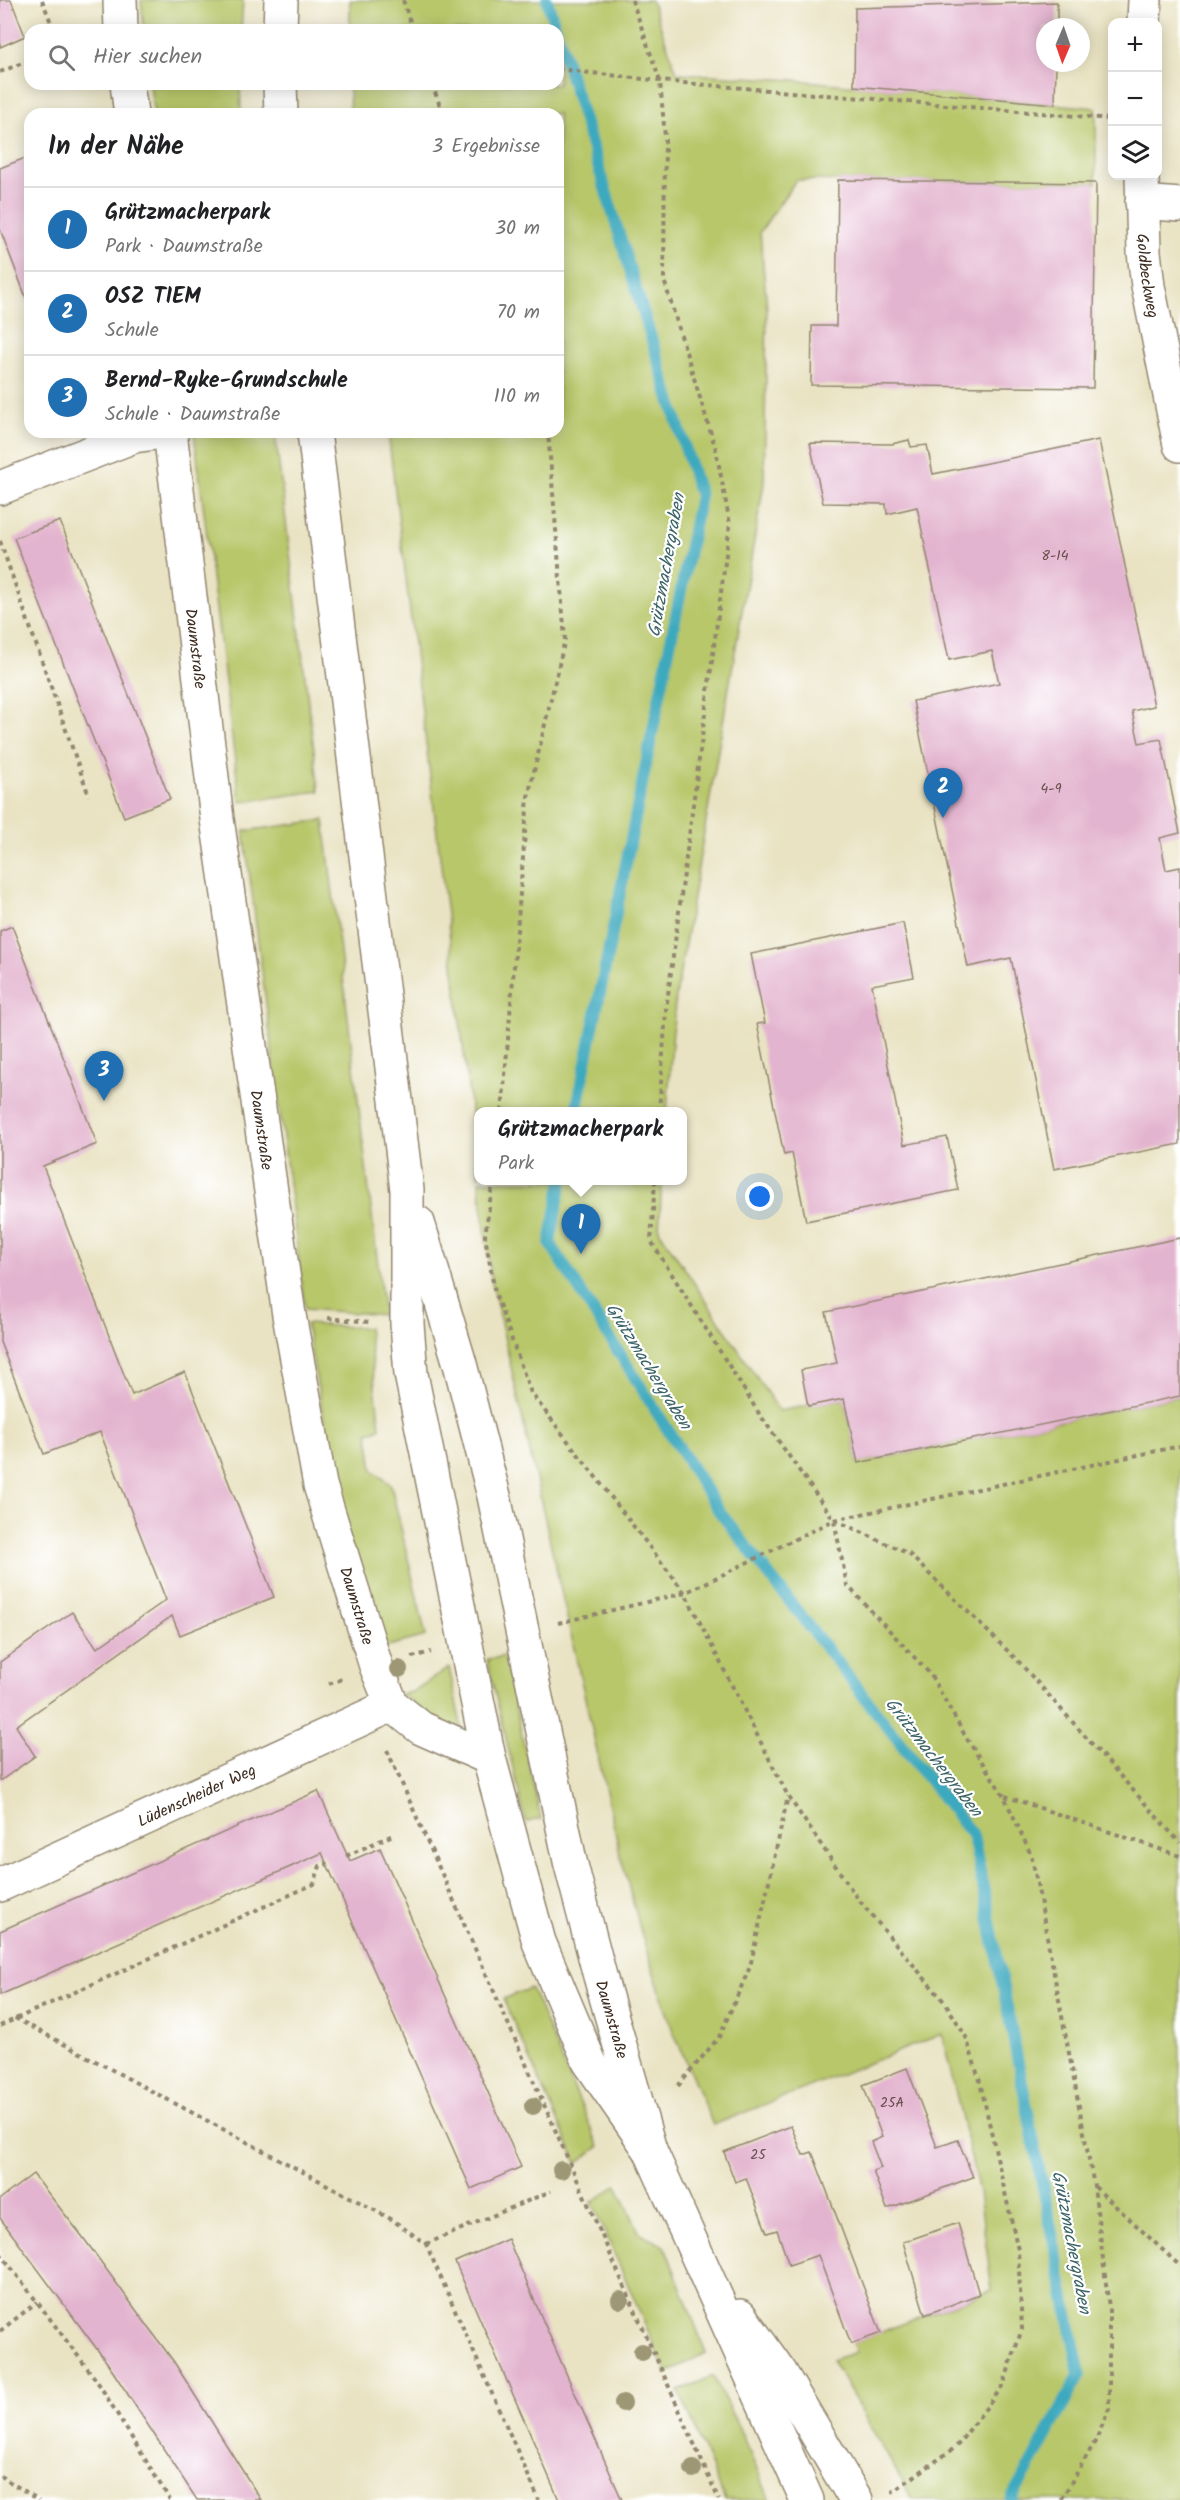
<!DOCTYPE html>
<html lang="de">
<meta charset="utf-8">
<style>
body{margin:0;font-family:Kalam,sans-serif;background:#f6f6f6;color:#202124}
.controls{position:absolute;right:18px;top:18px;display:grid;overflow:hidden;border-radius:12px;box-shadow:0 3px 15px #0003}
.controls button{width:54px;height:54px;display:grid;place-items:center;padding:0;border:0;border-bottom:2px solid #e0e0e0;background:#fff;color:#202124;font:30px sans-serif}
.compass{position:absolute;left:1036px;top:18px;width:54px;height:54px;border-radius:50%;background:#fff;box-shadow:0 3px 15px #0003;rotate:182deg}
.you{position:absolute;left:760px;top:1197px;width:21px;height:21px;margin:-15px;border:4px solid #fff;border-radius:50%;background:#1a73e8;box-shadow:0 0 0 9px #1a73e833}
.badge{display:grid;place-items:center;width:39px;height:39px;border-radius:50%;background:#1f6fb2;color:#fff;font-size:20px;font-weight:700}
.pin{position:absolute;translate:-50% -50px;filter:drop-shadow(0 2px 3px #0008)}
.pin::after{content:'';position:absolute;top:32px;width:21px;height:18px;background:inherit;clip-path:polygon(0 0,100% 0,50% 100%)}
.popup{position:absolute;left:474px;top:1107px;width:213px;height:78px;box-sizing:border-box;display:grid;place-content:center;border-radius:12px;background:#fff;filter:drop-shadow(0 2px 4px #0005);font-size:20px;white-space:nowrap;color:#757577}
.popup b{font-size:22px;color:#202124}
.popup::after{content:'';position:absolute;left:50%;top:100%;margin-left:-12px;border:12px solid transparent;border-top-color:#fff}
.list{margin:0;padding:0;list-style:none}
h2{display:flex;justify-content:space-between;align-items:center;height:78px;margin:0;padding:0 24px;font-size:26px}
h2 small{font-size:20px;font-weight:400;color:#757577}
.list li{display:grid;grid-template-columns:39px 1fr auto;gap:18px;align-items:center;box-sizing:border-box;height:84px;padding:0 24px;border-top:2px solid #e0e0e0}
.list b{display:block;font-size:22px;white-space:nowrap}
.list p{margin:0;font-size:20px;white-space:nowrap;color:#757577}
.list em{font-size:20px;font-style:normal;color:#757577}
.icon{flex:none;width:33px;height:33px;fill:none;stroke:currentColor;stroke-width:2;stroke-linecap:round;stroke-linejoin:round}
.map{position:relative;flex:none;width:1180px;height:2500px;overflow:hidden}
.search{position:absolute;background:#fff;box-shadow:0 3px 15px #0003;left:24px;top:24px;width:540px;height:66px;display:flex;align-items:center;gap:15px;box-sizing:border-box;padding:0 21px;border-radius:18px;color:#757577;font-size:22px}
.panel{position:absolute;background:#fff;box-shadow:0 3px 15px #0003;left:24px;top:108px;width:540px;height:330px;border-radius:18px}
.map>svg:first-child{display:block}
.green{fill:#b8c76a;stroke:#7a7844;stroke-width:1.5}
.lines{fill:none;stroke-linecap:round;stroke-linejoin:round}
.stream{stroke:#3ea9be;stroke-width:12}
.building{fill:#e3b4cf}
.street-casing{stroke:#928670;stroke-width:36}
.secondary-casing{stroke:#928670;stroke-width:36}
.path{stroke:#928670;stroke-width:4;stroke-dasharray:4.5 4.5;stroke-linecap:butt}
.street{stroke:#fff;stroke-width:33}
.secondary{stroke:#fff;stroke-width:33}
.tree{fill:#9e9775}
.labels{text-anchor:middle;stroke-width:4.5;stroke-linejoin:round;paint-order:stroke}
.number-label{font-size:14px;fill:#654c4a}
.street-label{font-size:16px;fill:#3b2a1e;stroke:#fff}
.water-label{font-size:18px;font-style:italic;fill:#3c6366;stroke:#fff}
</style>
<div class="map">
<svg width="1180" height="2500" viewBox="0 0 1180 2500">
<rect width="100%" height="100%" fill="#fff"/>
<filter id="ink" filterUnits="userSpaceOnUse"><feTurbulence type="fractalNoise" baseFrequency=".0167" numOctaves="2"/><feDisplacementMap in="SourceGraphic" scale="12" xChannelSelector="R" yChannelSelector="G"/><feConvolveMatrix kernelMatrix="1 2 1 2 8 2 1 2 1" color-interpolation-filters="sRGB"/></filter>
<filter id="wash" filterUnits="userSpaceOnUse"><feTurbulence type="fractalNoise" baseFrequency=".008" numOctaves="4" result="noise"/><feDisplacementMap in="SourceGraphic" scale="24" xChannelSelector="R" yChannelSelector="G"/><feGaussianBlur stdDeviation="1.35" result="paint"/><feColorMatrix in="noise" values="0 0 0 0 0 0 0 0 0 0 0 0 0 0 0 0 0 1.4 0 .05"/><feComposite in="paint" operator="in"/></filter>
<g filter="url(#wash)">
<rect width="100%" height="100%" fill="#e9e3c3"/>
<g class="green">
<polygon points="141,0 243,0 241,30 144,30"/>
<polygon points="350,0 651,0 677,73 794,80 1096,108 1096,183 796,180 760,232 767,309 764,483 675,1002 667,1111 479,1112 479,1177 388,432 558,432 558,114 350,114 349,84 558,84 558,30 350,30"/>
<polygon points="150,84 240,84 241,114 154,114"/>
<polygon points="194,432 275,432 319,791 240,802"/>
<polygon points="324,820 384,1315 305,1309 244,831"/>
<polygon points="479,1181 662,1181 659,1230 779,1411 844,1399 858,1463 1180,1396 1180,2500 913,2500 832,2360 856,2352 852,2343 992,2290 979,2192 942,2034 713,2125 673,2031 644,1943 620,1854 491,1278"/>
<polygon points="306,1324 368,1328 380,1428 368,1433 373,1470 391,1485 426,1636 385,1647 343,1523"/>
<polygon points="504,1656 541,1819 526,1822 487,1660"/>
<polygon points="449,1668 464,1739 401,1694 412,1692"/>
<polygon points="531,1988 599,2147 577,2163 503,1999"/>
<polygon points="617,2185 640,2234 665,2246 706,2353 666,2373 592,2202"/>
<polygon points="713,2376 739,2428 770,2500 725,2500 679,2391"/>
</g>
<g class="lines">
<g class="stream">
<polyline points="547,0 556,30"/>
<polyline points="558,36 700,496 576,1112"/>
<polyline points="562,1180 550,1243 719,1511 973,1836 1080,2374 1011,2500"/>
</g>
</g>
<g id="blocks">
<g class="building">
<polygon points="0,0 11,0 25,36 0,47"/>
<polygon points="1057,2 1057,27 1045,27 1045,63 1056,63 1055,104 854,86 855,8"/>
<polygon points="30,156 30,308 0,229 0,168"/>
<polygon points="838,180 1096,183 1093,388 811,385 812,326 836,326"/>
<polygon points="909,440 911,447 927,445 933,474 1099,440 1154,706 1132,711 1139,743 1161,739 1180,833 1160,838 1166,870 1180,867 1180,1144 1054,1169 1011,958 968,967 913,701 999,683 992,651 949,660 917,507 887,514 886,504 823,503 810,443 892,444"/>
<polygon points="60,521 170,799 124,817 14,538"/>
<polygon points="903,923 914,977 872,985 904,1145 947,1137 958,1190 806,1221 792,1153 784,1155 757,1024 765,1023 751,954"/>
<polygon points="12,926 97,1144 43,1166 132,1395 185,1372 274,1597 180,1635 172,1616 16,1726 35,1756 0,1781 0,1662 72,1612 97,1648 166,1600 100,1432 44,1454 0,1342 0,931"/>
<polygon points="1180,1238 1180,1396 858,1463 844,1399 808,1406 801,1370 837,1363 826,1312"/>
<polygon points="318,1791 350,1861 380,1848 521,2167 471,2189 322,1853 0,1995 0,1931"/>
<polygon points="907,2068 937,2147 958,2140 973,2177 887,2209 873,2171 881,2168 871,2142 882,2137 863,2085"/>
<polygon points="791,2126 803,2155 812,2152 881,2333 851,2344 818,2255 789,2265 777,2230 767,2233 746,2178 735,2182 724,2152"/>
<polygon points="33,2174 82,2236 174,2362 261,2500 197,2500 108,2364 0,2218 0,2199"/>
<polygon points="958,2223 979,2294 925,2315 903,2242"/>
<polygon points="508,2239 544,2323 622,2500 559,2500 556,2493 455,2262"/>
</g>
</g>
</g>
<g filter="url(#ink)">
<use href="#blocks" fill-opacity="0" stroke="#928670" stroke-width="1.5"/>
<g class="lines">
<defs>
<g id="street">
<polyline points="120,0 121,30"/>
<polyline points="1144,22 1145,0"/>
<polyline points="127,84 131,114"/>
<path id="s1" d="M1142,176L1144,252L1148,286L1180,445"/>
<polyline points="1142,202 1180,205"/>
<path id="s2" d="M170,432L217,819L289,1315L320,1485L376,1666L392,1705L421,1728L489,1758"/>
<polyline points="0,488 134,436 163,432"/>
<path id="s3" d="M0,1885L392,1705"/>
</g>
<g id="secondary">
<polyline points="280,30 281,0"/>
<polyline points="280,84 281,114"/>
<polyline points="314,432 407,1190 407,1324 411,1374 489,1758 539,1942 590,2063 650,2150"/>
<path id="s4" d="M418,1223L460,1364L494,1496L570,1861L600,1976L650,2150L807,2500"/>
<polyline points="740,2316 780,2372 856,2500"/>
</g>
</defs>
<use href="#street" class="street-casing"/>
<use href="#secondary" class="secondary-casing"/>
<g class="path">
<polyline points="42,0 54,30"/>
<polyline points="403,0 413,30"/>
<polyline points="632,0 660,81 665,137 664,280 716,450 730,524 666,1010 659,1112"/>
<polyline points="558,69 660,81 1112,119"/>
<polyline points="0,72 30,60"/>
<polyline points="432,84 443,114"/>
<polyline points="0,541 89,796"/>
<polyline points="502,1112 528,797 565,639 548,432"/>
<polyline points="493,1180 485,1236 495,1293 531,1393 685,1593 788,1796 858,1899 946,2004 966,2037 980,2082 1018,2250 1022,2329 1003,2386 956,2447 892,2492"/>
<polyline points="655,1180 651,1241 758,1412 834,1520 847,1585 930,1674 967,1739 1004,1796 1032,1857 1094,2186 1109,2308 1109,2409 1096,2440 1061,2500"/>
<polyline points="328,1318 369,1322"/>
<polyline points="835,1520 909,1554 1020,1663 1180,1843"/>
<polyline points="558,1623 685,1593 834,1520 1180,1446"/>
<polyline points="412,1657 431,1652"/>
<polyline points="329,1684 342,1679"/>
<polyline points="387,1750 719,2500"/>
<polyline points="1005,1796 1180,1856"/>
<polyline points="346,1856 395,1834"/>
<polyline points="15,2018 391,2219 426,2244 539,2500"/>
<polyline points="0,2026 314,1884 320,1866 328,1864"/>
<polyline points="678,2086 719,2037 750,1967 788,1796"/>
<polyline points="1095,2187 1180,2266"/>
<polyline points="426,2244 551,2191"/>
<polyline points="0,2253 97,2381 170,2500"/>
<polyline points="0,2331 37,2302"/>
<polyline points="0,2476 39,2500"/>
</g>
<use href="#street" class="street"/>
<use href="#secondary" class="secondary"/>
</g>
<g class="tree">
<circle cx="399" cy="1669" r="9"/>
<circle cx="533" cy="2106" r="9"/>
<circle cx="561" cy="2170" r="9"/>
<circle cx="620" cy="2300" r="9"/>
<circle cx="642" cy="2352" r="9"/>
<circle cx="623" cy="2403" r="9"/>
<circle cx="693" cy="2469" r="9"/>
</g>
</g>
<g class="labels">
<g class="number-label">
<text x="1055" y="560">8-14</text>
<text x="1051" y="793">4-9</text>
<text x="892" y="2107">25A</text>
<text x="758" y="2159">25</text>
</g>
<g class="street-label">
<text dy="6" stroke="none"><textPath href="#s1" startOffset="100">Goldbeckweg</textPath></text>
<text dy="6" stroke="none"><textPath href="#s2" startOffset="218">Daumstraße</textPath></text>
<text dy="6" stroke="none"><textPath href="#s2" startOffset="704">Daumstraße</textPath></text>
<text dy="6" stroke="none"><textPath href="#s2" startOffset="1190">Daumstraße</textPath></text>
<text dy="6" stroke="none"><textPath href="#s3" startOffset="216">Lüdenscheider Weg</textPath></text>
<text dy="6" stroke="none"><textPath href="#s4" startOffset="820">Daumstraße</textPath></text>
</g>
<g class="water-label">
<text transform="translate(666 565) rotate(-80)" y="6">Grützmachergraben</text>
<text transform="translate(649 1366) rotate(58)" y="6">Grützmachergraben</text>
<text transform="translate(934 1757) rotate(52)" y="6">Grützmachergraben</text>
<text transform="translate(1072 2242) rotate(79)" y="6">Grützmachergraben</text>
</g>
</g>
</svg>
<div class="controls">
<button>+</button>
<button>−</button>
<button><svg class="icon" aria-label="layers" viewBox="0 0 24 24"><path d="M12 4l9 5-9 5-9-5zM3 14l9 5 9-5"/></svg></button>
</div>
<svg class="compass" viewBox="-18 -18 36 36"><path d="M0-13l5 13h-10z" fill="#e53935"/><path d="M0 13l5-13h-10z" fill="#757577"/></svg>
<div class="you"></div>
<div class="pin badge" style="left:581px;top:1254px">1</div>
<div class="popup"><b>Grützmacherpark</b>Park</div>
<div class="pin badge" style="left:943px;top:818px">2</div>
<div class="pin badge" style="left:104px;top:1101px">3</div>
<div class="search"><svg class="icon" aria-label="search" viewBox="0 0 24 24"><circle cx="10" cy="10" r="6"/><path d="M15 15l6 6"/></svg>Hier suchen</div>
<section class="panel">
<h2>In der Nähe<small>3 Ergebnisse</small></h2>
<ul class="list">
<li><span class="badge">1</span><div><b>Grützmacherpark</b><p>Park · Daumstraße</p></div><em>30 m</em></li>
<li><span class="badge">2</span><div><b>OSZ TIEM</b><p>Schule</p></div><em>70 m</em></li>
<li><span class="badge">3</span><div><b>Bernd-Ryke-Grundschule</b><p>Schule · Daumstraße</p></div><em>110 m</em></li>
</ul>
</section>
</div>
